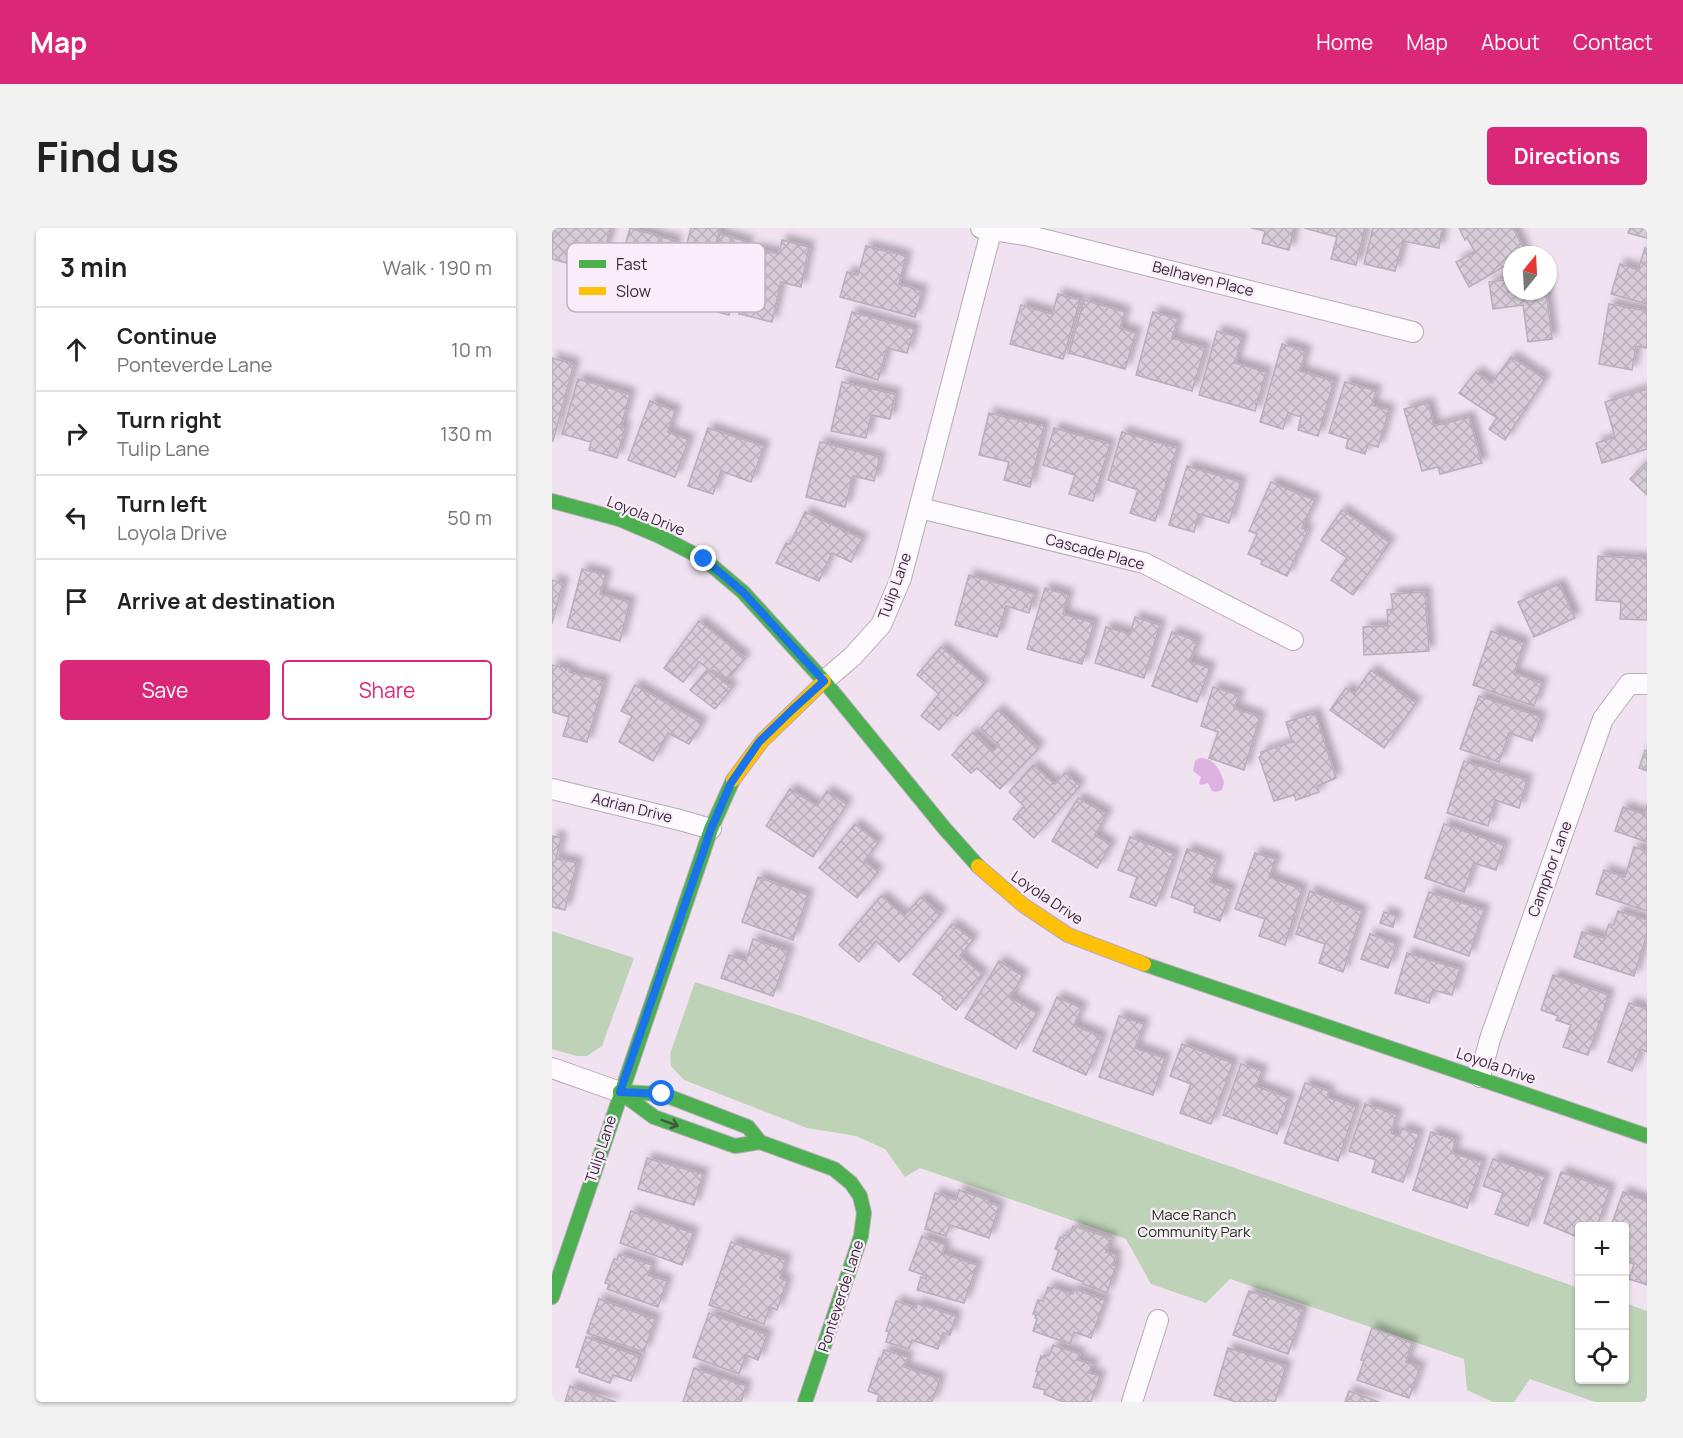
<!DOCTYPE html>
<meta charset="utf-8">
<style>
body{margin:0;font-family:Manrope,sans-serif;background:#f2f2f2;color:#222}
.controls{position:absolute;right:18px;bottom:18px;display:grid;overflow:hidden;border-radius:6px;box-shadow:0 2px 4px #0004}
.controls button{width:54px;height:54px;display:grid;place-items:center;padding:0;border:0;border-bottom:2px solid #e0e0e0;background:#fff;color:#222;font:30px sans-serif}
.compass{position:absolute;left:951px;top:18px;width:54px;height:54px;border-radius:50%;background:#fff;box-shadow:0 2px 4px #0004;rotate:18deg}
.stop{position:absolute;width:18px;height:18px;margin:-14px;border:4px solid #1a73e8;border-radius:50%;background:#fff}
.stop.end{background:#1a73e8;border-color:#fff;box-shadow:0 2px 6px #0008}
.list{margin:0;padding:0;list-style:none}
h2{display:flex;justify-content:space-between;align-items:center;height:78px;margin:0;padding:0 24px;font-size:26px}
h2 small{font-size:20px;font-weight:400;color:#767676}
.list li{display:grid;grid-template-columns:39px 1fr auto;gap:18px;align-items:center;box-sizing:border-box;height:84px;padding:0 24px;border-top:2px solid #e0e0e0}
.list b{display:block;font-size:22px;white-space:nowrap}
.list p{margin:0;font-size:20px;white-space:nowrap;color:#767676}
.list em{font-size:20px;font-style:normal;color:#767676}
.actions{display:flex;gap:12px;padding:18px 24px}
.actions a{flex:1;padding:14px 0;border:2px solid #db2777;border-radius:6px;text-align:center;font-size:21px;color:#db2777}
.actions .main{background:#db2777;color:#fff}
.icon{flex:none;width:33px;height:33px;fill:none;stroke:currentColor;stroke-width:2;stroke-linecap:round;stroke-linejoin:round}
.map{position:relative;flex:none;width:1095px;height:1174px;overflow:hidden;border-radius:6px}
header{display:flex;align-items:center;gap:36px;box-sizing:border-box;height:84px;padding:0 30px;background:#db2777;color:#fff}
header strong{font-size:28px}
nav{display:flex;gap:33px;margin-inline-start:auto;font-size:21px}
.intro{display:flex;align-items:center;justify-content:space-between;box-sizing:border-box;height:144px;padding:0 36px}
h1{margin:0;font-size:42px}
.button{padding:15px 27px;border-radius:6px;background:#db2777;color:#fff;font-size:21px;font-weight:700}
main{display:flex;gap:36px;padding:0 36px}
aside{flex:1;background:#fff;border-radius:6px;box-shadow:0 2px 4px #0004}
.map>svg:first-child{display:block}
.park{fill:#bed2b7}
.water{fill:#ddb1e2}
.building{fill:url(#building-cross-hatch);stroke:#b8aeb9;stroke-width:1.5;filter:url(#shadow)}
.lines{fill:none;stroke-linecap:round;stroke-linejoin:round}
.street-casing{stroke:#b6abb7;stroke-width:22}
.fast-casing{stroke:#b6abb7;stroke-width:16}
.slow-casing{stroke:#b6abb7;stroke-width:16}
.street{stroke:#fdfbfd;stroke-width:20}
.fast{stroke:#4caf50;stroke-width:14}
.slow{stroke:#ffc107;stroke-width:14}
.oneway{stroke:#3d593f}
.route{stroke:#1a73e8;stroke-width:8}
.labels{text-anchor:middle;stroke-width:4.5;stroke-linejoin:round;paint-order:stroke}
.street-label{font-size:15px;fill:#352b36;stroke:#fcedfd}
.park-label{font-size:15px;fill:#153709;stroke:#fcedfd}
.key{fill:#fcedfd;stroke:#c0b3c1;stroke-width:1.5}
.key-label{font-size:16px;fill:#352b36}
</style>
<header>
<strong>Map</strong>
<nav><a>Home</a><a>Map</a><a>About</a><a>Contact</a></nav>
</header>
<div class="intro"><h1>Find us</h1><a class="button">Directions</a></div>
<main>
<aside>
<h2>3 min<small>Walk · 190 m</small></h2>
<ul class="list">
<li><svg class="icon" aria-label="ahead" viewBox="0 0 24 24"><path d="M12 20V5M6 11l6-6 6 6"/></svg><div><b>Continue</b><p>Ponteverde Lane</p></div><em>10 m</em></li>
<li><svg class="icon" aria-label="right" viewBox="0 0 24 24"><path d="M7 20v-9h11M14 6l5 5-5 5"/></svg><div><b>Turn right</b><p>Tulip Lane</p></div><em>130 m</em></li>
<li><svg class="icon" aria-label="left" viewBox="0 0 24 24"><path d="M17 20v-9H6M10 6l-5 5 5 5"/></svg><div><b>Turn left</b><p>Loyola Drive</p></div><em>50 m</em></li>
<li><svg class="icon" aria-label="arrive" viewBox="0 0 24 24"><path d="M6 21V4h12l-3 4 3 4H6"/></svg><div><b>Arrive at destination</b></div></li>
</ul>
<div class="actions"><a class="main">Save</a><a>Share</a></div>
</aside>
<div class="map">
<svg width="1095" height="1174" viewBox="0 0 1095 1174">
<defs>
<pattern id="building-cross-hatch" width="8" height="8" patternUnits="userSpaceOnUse" patternTransform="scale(1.5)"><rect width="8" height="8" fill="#d7ccd7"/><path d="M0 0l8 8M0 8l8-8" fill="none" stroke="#b9afb9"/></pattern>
<filter id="shadow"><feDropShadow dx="5.5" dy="-5.5" stdDeviation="3" flood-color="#0004"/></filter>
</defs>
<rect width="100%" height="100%" fill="#f0e2f1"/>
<g class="park">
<polygon points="0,703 82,730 50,818 35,828 25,828 0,821"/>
<polygon points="143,754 261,792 379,834 1027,1060 1028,1152 1072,1152 1073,1075 1095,1083 1095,1174 1043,1174 978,1151 962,1174 941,1174 915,1162 912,1131 678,1051 654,1075 599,1056 574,1011 368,940 353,949 333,921 304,908 255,900 132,852 119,838 118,826"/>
</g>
<path class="water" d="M647,530C662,529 668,542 672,554L670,562L664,564L660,563L656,555L649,557L647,555L649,549L641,543L643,533Z"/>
<g class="building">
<polygon points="1,0 59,0 46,44 0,31"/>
<polygon points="78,0 124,13 114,50 68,37"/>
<polygon points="139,0 168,0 160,30 133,23"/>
<polygon points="699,0 742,0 737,22 710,15 713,3"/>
<polygon points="752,0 813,0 804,37 779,31 785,9"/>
<polygon points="821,0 890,0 887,20 851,13 843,43 812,36"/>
<polygon points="907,0 961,0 974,26 960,27 960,34 917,59 904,34 923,24 915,10 913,12"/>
<polygon points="1078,0 1095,0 1095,10 1076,5"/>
<polygon points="168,6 196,14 177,87 134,75 138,60 125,57 131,34 159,41"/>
<polygon points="230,12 257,19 249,59 229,54 220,94 187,86 201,20 227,26"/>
<polygon points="314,18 354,28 347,56 370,63 363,89 288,69 295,44 306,47"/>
<polygon points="1093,20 1095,21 1095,76 1059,66 1068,36 1086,42"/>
<polygon points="960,51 960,63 994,63 1000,111 976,114 971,77 941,81 937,54"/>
<polygon points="506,66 528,72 511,131 458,116 469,77 500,86"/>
<polygon points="532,72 573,84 568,100 584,105 573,141 517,125"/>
<polygon points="1057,76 1095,83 1095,120 1084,118 1080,142 1047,136"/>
<polygon points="300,84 362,101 355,125 335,120 326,152 284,139"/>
<polygon points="601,84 626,91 620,110 653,120 640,163 584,147"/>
<polygon points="665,103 690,110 683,135 714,144 703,183 647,167"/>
<polygon points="730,116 754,123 748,143 782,153 766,208 746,202 749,189 736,185 731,201 708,194"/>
<polygon points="959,129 993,151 953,212 937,201 945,190 907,165 924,144 940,155"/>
<polygon points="0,130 22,136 1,213 0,213"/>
<polygon points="26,151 78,166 69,199 73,200 65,230 37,222 39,214 10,206"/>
<polygon points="290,154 343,166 338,191 319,187 314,210 279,203"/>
<polygon points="793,154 824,163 820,177 837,182 826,219 816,216 813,226 794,220 796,211 777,205"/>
<polygon points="1095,161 1095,221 1050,235 1044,215 1063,209 1053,174"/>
<polygon points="98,173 123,183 116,204 137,212 123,249 76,232"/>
<polygon points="876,175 882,198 917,189 930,235 888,246 886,239 870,243 852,181"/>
<polygon points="437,185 492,198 478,259 452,252 457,234 427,227"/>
<polygon points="156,200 212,218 199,254 169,243 161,266 136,258"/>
<polygon points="502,200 558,216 541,273 517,266 523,247 491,237"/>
<polygon points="570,204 625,220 603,293 578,285 586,262 556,252"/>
<polygon points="268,214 328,229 322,253 301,248 293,279 254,269"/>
<polygon points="1095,234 1095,267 1078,251"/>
<polygon points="635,238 689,254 677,295 647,286 642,304 617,297"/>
<polygon points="719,254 763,272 750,300 756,302 735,348 709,336 710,332 696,326 705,306 697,303"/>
<polygon points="790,282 838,315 801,367 779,352 795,330 769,312"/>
<polygon points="253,284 310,311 299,334 280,325 267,353 224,335 234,315 238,316"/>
<polygon points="1046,328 1095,331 1095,392 1068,391 1069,374 1044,372"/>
<polygon points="30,341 54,347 48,366 78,374 68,413 15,399"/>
<polygon points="417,347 482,366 477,385 454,378 445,409 403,397"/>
<polygon points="0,352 11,355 0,396"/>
<polygon points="1007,356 1023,390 982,409 966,374"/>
<polygon points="493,360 516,367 511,386 542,395 530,436 475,421"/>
<polygon points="873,364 877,423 812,427 811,399 836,398 835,382 841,381 839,366"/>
<polygon points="583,389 608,397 592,450 543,435 554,399 578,406"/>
<polygon points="147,393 193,430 175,452 161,442 159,444 180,460 163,481 138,462 156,441 147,434 131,454 112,440"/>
<polygon points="939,403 972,415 962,445 990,455 982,478 921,457"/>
<polygon points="620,404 645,413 638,433 658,440 645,474 600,458"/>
<polygon points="389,419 432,456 405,488 401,485 387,502 369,488 387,466 365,447"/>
<polygon points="0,437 18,441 17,444 52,453 35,514 11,508 17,489 0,484"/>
<polygon points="819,442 864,475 832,520 778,482 794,460 802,466"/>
<polygon points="83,457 150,495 137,516 116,505 101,533 67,514 80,488 69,483"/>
<polygon points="661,459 687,467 682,480 708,489 692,542 657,530 666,504 649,498"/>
<polygon points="927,468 989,489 980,513 957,505 947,534 908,521"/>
<polygon points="446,482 487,520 448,561 425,540 419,545 400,527 421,504 441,523 447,517 429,500"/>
<polygon points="763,485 784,550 765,558 767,564 744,572 742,567 722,573 707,529 709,528 709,524 740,514 734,494"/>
<polygon points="1093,522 1095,523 1095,543 1087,540"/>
<polygon points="912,533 975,552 967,580 943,572 936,598 895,585"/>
<polygon points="481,537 503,556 513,545 528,558 482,610 461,591 472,578 457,564"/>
<polygon points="238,561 265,578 275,563 295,576 261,629 214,598"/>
<polygon points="526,570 555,586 543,607 559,617 545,640 500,613"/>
<polygon points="1095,577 1095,614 1063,603 1071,579 1092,586"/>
<polygon points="303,596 326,615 312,633 326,644 305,670 267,640"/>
<polygon points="892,596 952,617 944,642 922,635 912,664 873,650"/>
<polygon points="0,608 9,610 4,630 25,635 13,682 0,679"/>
<polygon points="578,609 623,626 604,678 578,669 585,649 566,642"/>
<polygon points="1082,619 1095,623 1095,683 1044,666 1052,642 1073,649"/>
<polygon points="635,621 666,632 658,654 679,661 668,693 642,684 643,678 619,669"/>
<polygon points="703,625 724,631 717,649 750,661 733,717 707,708 713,691 683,681"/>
<polygon points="206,649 256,667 241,712 190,694"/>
<polygon points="758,663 810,683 791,744 767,735 773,716 744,706"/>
<polygon points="877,664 932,682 917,728 862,709"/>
<polygon points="329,668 352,688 369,669 389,686 347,734 324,713 307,734 287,717"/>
<polygon points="1066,683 1095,692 1095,706 1082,748 1022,729 1030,704 1052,710 1057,696 1062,697"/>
<polygon points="832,684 844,688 841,699 828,695"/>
<polygon points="400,696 421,712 408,728 431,747 404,782 390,771 391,769 361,746"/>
<polygon points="818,706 845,716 836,740 809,731"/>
<polygon points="201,711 237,723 221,768 169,750 177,727 194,733"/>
<polygon points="855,725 908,741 900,767 881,762 877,775 843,765"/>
<polygon points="447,733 471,748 458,769 485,785 464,821 413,790"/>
<polygon points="1001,747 1057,767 1036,827 1011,819 1019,797 1004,792 1006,788 989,782"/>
<polygon points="505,769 530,780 522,797 550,809 534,847 481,823"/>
<polygon points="1077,775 1095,781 1095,824 1089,821 1080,843 1056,834"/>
<polygon points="567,788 592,796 583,820 613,830 601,867 547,849"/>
<polygon points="630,816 681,835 659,896 628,885 639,856 618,848"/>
<polygon points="689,836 710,843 704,858 737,870 725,906 671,887"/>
<polygon points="753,855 777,863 775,869 804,879 786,933 732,915"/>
<polygon points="813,876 845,886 839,905 847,908 850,900 867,906 851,954 820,944 824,932 797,923"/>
<polygon points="879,904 904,912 900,925 930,934 915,980 861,962"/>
<polygon points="95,930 151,946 142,977 86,961"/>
<polygon points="941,931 993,949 976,998 943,986 951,965 931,958"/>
<polygon points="1009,944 1058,961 1045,998 1028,998 1028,1010 992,995"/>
<polygon points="407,962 437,972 436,974 447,978 437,1010 398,997 394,1008 373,1001 383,965 404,972"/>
<polygon points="1071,964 1095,973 1095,1057 1077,1051 1082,1036 1072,1033 1072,998 1059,998"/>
<polygon points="79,983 141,1005 130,1037 68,1015"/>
<polygon points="521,998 559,1010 554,1024 564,1027 561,1037 564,1038 555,1065 531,1056 531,1054 500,1041 507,1022 503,1021 508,1009 511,1010 512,1007 517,1008"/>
<polygon points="370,1008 393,1017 390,1025 425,1037 412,1075 365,1062 369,1049 374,1051 375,1048 357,1042"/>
<polygon points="179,1014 234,1032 228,1050 235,1053 225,1082 218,1079 212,1096 157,1077"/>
<polygon points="67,1026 100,1037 96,1047 115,1053 106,1079 55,1061 57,1056 53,1055 62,1031 65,1032"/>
<polygon points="496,1059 500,1061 500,1059 521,1066 522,1061 553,1072 539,1110 522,1104 518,1116 481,1103 485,1091 483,1090 484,1087 481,1086 486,1072 491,1073"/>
<polygon points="697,1063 751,1082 736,1126 681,1107"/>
<polygon points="47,1071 103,1091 92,1124 35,1105"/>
<polygon points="344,1073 364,1080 365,1075 404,1088 398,1107 391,1105 386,1121 360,1112 357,1121 334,1114 337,1104 334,1103"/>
<polygon points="157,1085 215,1107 206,1132 194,1127 187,1146 141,1129"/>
<polygon points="820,1100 860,1115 854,1134 868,1139 857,1170 805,1152 812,1133 809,1132"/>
<polygon points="34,1109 88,1129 79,1153 61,1147 58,1155 27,1144 28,1140 24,1139"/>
<polygon points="501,1117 528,1126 526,1132 541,1136 537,1145 548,1148 539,1174 511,1174 492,1166 493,1162 481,1159 486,1144 484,1143 489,1128 491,1130 492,1127 497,1128"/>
<polygon points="676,1120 734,1138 723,1174 716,1172 716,1174 684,1174 662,1167"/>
<polygon points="332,1122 356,1129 352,1139 388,1151 380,1174 325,1174 327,1167 316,1163 327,1130 329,1131"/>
<polygon points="142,1140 194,1158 189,1174 131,1174"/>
<polygon points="18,1158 64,1174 13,1174"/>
<polygon points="797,1163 827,1174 793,1174"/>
</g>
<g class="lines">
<defs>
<g id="street">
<polyline points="429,0 478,8 861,104"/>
<polyline points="368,280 592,335 741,412"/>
<polyline points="272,453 301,428 329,397 349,350 440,0"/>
<polyline points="0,561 128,592 159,601"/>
<polyline points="0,840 68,864"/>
<polyline points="928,849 938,811 1051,491 1077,456 1095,456"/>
<polyline points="580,1174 606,1092"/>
</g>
<g id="fast">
<polyline points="0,273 67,291 107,308 152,331 191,364 272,453 393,601 426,638"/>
<polyline points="592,736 1095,908"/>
<polyline points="68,864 110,866 196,899 208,914 282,941 299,955 308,968 312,985 309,1008 253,1174"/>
<polyline points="68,864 102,889 183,918 208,914"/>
<polyline points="0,1069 159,601 181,552"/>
</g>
<g id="slow">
<polyline points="181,552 210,513 272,453"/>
<polyline points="426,638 471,677 516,707 592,736"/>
</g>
</defs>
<use href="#street" class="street-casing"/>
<use href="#fast" class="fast-casing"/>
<use href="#slow" class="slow-casing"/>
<use href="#street" class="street"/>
<use href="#fast" class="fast"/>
<use href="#slow" class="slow"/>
</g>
<defs><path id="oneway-shaft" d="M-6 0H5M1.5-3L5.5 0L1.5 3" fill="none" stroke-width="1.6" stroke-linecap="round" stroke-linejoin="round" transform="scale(1.5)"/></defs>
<use class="oneway" href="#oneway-shaft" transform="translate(118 895) rotate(20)"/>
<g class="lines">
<polyline class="route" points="110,866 68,864 159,601 179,555 207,514 240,482 272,453 191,364 152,331"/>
</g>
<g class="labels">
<g class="street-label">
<text transform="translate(651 51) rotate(14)" y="5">Belhaven Place</text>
<text transform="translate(94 288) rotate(22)" y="5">Loyola Drive</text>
<text transform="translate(543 324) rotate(15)" y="5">Cascade Place</text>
<text transform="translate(343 358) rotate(-70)" y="5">Tulip Lane</text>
<text transform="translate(80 580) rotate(14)" y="5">Adrian Drive</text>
<text transform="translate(998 641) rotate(-70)" y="5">Camphor Lane</text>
<text transform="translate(495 670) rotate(34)" y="5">Loyola Drive</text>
<text transform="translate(944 838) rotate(19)" y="5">Loyola Drive</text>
<text transform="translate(49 921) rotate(-72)" y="5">Tulip Lane</text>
<text transform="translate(289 1068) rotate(-72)" y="5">Ponteverde Lane</text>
</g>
<g class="park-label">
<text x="642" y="992">Mace Ranch<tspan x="642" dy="17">Community Park</tspan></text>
</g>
</g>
<rect x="15" y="15" width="198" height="69" rx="9" class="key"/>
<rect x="27" y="32" width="27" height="8" fill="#4caf50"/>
<rect x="27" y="59" width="27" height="8" fill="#ffc107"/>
<g class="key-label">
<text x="64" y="42">Fast</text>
<text x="64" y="69">Slow</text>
</g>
</svg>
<div class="controls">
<button>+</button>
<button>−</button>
<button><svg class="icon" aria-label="locate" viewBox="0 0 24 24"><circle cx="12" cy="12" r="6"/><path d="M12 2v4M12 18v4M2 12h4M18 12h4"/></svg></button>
</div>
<svg class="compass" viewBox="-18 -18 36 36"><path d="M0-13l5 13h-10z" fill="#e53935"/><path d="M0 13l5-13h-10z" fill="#767676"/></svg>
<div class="stop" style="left:110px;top:866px"></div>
<div class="stop end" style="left:152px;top:331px"></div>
</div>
</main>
